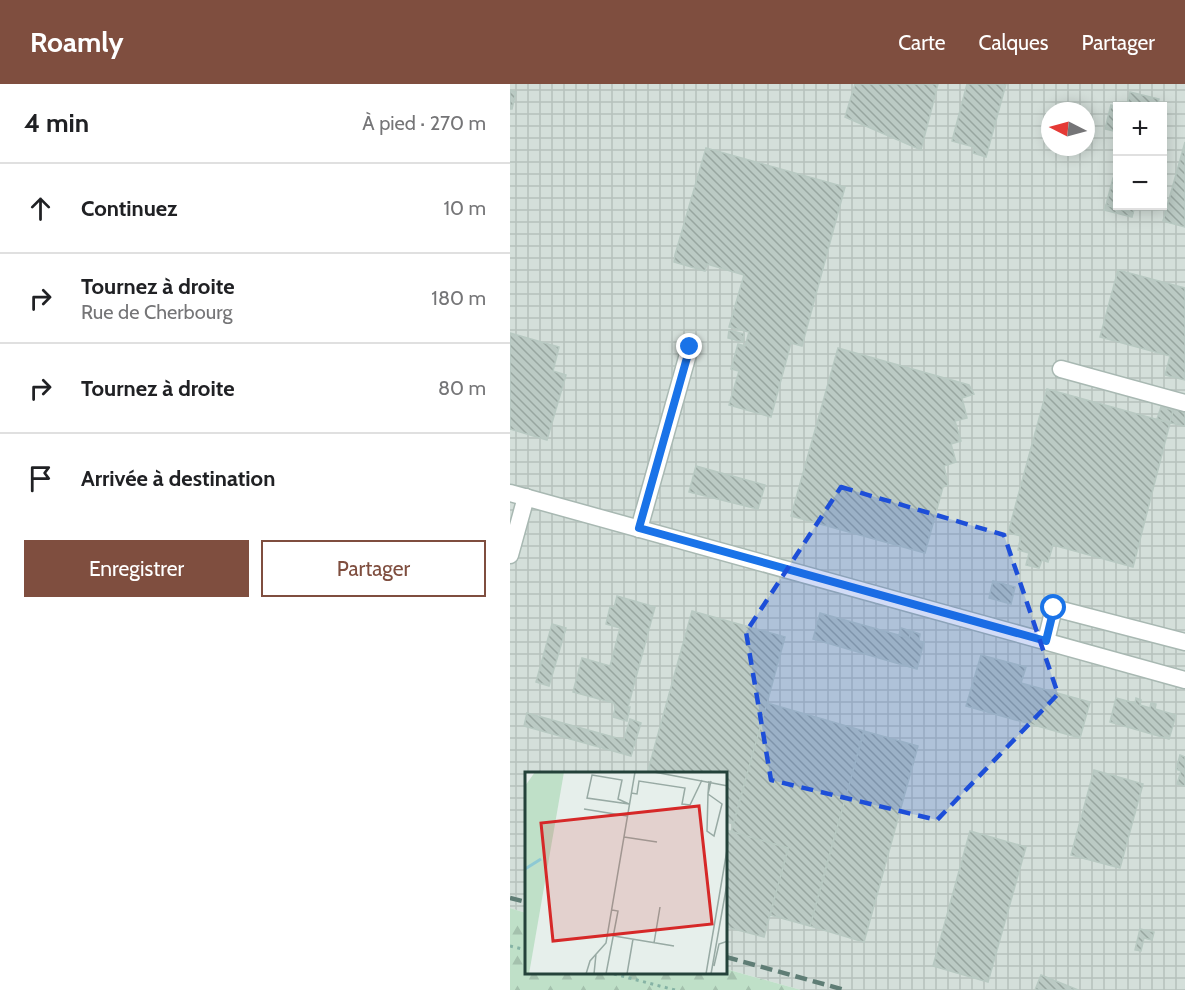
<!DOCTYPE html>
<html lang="fr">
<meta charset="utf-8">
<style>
body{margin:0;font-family:Cabin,sans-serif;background:#f2f2f2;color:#202124}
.controls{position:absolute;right:18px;top:18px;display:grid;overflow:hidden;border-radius:0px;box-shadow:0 3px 15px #0003}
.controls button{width:54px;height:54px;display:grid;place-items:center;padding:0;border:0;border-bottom:2px solid #e0e0e0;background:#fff;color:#202124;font:30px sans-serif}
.compass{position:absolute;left:531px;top:18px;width:54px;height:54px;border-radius:50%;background:#fff;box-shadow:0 3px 15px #0003;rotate:276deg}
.stop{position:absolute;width:18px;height:18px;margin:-14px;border:4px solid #1a73e8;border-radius:50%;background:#fff}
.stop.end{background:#1a73e8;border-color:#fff;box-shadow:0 2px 6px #0008}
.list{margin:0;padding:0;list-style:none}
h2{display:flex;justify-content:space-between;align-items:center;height:78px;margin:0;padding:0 24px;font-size:26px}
h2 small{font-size:20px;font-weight:400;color:#757577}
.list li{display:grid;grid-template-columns:39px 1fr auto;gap:18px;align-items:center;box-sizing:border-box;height:90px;padding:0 24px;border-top:2px solid #e0e0e0}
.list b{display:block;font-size:22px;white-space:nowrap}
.list p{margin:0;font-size:20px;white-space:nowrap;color:#757577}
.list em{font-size:20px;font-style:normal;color:#757577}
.actions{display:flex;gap:12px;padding:18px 24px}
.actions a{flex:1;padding:14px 0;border:2px solid #7f4e3f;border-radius:0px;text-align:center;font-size:21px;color:#7f4e3f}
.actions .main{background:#7f4e3f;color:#fff}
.icon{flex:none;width:33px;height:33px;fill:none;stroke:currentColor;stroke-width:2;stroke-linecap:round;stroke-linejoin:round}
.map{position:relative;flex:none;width:675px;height:906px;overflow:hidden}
header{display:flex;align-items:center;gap:36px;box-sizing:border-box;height:84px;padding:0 30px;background:#7f4e3f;color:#fff}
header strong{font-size:28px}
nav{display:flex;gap:33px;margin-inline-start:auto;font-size:21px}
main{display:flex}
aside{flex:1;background:#fff}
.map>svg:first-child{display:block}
.industrial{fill:url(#industrial-grid);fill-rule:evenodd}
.forest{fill:url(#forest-firs)}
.building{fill:url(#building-back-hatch);stroke:#b8c9c2;stroke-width:1.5}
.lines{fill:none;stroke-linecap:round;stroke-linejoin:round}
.minor-casing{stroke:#a8b8b2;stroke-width:19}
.path{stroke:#86b3a5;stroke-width:3;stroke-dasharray:3 4.5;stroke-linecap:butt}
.minor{stroke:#fff;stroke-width:16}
.rail{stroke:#5f7d75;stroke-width:4.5;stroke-dasharray:12 6;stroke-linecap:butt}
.route{stroke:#1a73e8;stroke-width:8}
.marked{fill:#1d4ed8;fill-opacity:0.2;stroke:#1d4ed8;stroke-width:4.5;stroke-dasharray:12 8;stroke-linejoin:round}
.inset-river{fill:none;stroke:#8ec9d4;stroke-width:3}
.inset-road{fill:none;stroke:#98aaa4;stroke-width:1.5}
.view{fill:#d62828;fill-opacity:0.15;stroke:#d62828;stroke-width:3}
.inset-edge{fill:none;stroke:#24423a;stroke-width:3}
</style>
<header>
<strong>Roamly</strong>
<nav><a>Carte</a><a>Calques</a><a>Partager</a></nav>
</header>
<main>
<aside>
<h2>4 min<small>À pied · 270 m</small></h2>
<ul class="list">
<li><svg class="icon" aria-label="ahead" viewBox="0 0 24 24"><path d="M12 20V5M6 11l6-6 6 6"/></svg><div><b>Continuez</b></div><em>10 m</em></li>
<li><svg class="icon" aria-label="right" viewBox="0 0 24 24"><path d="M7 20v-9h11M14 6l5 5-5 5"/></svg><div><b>Tournez à droite</b><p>Rue de Cherbourg</p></div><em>180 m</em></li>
<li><svg class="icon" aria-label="right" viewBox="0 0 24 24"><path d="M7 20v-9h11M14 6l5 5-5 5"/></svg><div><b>Tournez à droite</b></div><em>80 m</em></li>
<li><svg class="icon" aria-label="arrive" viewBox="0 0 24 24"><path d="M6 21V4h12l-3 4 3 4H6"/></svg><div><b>Arrivée à destination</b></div></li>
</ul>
<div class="actions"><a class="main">Enregistrer</a><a>Partager</a></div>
</aside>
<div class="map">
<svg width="675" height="906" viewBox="0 0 675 906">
<defs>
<pattern id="industrial-grid" width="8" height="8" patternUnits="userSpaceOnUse" patternTransform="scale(1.5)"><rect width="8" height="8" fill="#d4dfda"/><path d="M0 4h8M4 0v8" fill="none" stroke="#b6c1bc"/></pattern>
<pattern id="forest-firs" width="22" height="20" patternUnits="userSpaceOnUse" patternTransform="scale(1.5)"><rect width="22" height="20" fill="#bfe0c8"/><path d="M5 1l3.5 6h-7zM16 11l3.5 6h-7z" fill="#a4c1ad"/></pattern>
<pattern id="building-back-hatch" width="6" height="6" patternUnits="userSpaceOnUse" patternTransform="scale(1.5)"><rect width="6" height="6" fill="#bbcac4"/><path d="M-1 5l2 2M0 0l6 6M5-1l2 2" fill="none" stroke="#98a6a0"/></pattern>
</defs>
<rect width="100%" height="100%" fill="#e6efeb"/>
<path class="industrial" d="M0,0H675V906H291L216,885V690H16V829L0,824ZM608,22H652V122H608ZM540,27H576V63H540Z"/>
<polygon class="forest" points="0,824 16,829 16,890 216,890 216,885 291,906 0,906"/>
<g class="building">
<polygon points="345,0 428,0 411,66 335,33"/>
<polygon points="457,0 496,0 476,73 463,69 464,63 442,57"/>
<polygon points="0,6 6,8 2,25 0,25"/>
<polygon points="620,8 649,15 647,22 608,22 609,19 617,21"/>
<polygon points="601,21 608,23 608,48 595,45"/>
<polygon points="675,58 675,143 653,137"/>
<polygon points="196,64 335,103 292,262 281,259 261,333 219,321 229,287 221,285 228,260 235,262 239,248 219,243 234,191 197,180 195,187 164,178 165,171"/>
<polygon points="603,94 608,95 608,122 625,122 623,129 596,121"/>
<polygon points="596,121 623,129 622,133 594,126"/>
<polygon points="608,186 675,204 675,296 655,291 660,272 590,253"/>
<polygon points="219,246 234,250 233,258 218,254"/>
<polygon points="0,249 49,263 43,287 56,291 37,356 0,345"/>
<polygon points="328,264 459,301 464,310 452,314 457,334 445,337 451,357 441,360 446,378 434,382 438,401 433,403 415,469 281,432"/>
<polygon points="537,305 660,339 623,483 543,461 538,478 532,476 529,484 516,481 519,469 508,466 511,452 498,449"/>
<polygon points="664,322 675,325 675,342 660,339"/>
<polygon points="651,323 663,326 660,339 647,335"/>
<polygon points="186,382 255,401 248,425 179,408"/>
<polygon points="483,497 505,503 501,520 479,514"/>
<polygon points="107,512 145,523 118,623 120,623 117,637 103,633 105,625 104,619 63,608 72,574 100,582 110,544 96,540 100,523 104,524"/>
<polygon points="182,527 275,553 224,740 216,738 216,690 137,690"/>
<polygon points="310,529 399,554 401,547 410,550 409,557 414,558 407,585 303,555"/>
<polygon points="42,540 56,544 39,602 26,598"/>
<polygon points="391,544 401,547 399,554 389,551"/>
<polygon points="471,571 516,583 511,599 580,618 570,654 456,622"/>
<polygon points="606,614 625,619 626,614 631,616 630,621 640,624 641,619 646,620 645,625 666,631 659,655 600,638"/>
<polygon points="257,619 354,647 300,842 260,831 278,764 221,748"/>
<polygon points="17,629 114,656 120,635 131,639 121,672 14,642"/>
<polygon points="354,647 408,662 354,858 300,842"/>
<polygon points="670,671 675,673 675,672 675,702 667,700 671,687 666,685"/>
<polygon points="584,686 633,700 610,784 561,771"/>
<polygon points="216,746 278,764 254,853 216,843"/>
<polygon points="460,747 516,763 478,898 423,882"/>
<polygon points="630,845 644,848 642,856 634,854 631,867 625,866"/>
<polygon points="531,891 568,906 525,906"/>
</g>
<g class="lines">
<defs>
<g id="minor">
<polyline points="551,285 675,319"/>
<polyline points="0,409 675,596"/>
<polyline points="129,445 180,263"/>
<polyline points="0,471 16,413"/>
<polyline points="536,557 544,524 675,558"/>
</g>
</defs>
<use href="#minor" class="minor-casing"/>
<g class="path">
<polyline points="0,862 16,866"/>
<polyline points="104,890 165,906"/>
</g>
<use href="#minor" class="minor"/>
<g class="rail">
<polyline points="0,814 16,818"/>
<polyline points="216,873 335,906"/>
</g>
</g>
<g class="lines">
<polyline class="route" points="180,263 129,444 536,557 544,524"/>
</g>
<path class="marked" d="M331,403L494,451L548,610L427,736L261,696L236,548Z"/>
<g transform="translate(15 688)">
<rect width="202" height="202" fill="#e6efeb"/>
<path d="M10,0H39L4,202H0V14Z" fill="#bfe0c8"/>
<path class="inset-river" d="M0,97L16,87"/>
<path class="inset-road" d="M129,0L203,14M67,3L97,8L93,27L104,32L62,26ZM184,9L183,22L186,9M106,21L112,22L114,9L160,16L157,32L165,33L177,8M183,22L197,32L189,64L182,59ZM59,37L102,44M99,65L132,70M89,164L149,174M129,171L135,135M189,194L194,172L203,169M61,202L65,189L81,171L110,0M69,202L71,182M81,202L93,139L87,138M102,202L108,167M181,202L203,72M186,202L203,106"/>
<path class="view" d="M174,34L187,152L28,169L16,51Z"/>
<rect width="202" height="202" class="inset-edge"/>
</g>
</svg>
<div class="controls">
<button>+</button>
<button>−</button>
</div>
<svg class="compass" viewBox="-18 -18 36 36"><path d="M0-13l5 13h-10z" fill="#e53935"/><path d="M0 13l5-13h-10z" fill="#757577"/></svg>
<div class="stop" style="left:544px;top:524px"></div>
<div class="stop end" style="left:180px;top:263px"></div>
</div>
</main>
